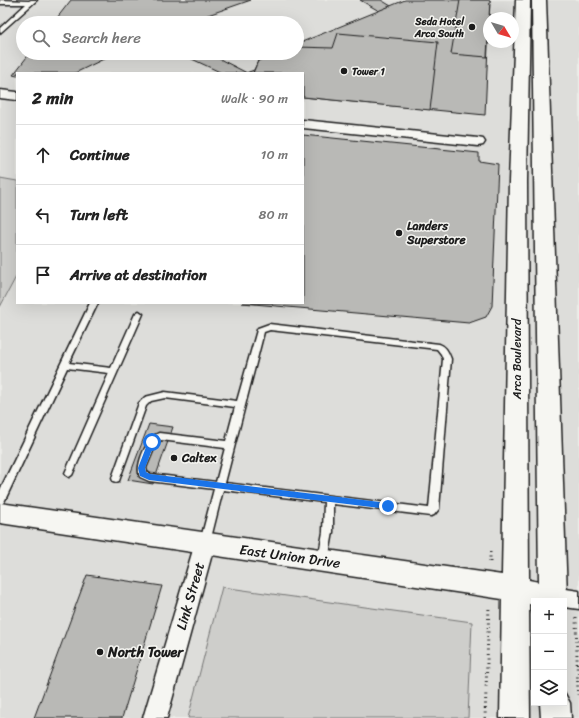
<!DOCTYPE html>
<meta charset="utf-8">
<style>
body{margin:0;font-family:Sriracha,sans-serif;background:#f2f2f2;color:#222}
.controls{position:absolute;right:12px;bottom:12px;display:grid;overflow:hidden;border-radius:0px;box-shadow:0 4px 16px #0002}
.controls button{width:36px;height:36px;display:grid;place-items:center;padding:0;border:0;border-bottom:1px solid #e0e0e0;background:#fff;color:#222;font:20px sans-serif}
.compass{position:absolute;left:483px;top:12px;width:36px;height:36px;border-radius:50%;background:#fff;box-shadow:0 4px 16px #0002;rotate:128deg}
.stop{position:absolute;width:12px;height:12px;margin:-9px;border:3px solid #1a73e8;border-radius:50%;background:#fff}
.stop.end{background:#1a73e8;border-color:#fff;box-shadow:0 1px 4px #0008}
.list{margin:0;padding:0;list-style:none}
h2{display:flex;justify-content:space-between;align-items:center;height:52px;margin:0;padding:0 16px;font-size:17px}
h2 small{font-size:13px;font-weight:400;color:#767676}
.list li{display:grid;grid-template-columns:26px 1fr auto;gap:12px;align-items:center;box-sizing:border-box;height:60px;padding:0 16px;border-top:1px solid #e0e0e0}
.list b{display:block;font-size:15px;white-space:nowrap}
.list em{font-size:13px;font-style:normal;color:#767676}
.icon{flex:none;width:22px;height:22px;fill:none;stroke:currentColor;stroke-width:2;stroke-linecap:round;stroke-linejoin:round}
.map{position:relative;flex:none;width:579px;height:718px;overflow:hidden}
.search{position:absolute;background:#fff;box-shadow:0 4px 16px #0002;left:16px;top:16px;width:288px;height:44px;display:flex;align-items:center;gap:10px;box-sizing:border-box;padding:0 14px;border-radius:22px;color:#767676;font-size:15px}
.panel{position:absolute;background:#fff;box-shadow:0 4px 16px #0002;left:16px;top:72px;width:288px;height:232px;border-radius:0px}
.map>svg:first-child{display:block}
.built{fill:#ddddda;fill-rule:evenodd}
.green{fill:#cececb;stroke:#757574}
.building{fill:#b9b9b6;stroke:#1c1c1c}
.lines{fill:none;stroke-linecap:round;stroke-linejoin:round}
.lane-casing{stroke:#1c1c1c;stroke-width:3}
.street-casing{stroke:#1c1c1c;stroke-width:3}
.secondary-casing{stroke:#1c1c1c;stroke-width:3}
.path{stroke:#1c1c1c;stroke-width:3;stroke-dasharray:1 3.5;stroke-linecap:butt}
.lane{fill:#f6f6f2;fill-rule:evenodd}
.street{fill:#f6f6f2;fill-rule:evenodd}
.secondary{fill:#f6f6f2;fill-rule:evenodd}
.route{fill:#1a73e8}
.poi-dot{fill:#1c1c1c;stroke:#f6f6f2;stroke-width:1.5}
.labels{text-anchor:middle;stroke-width:3;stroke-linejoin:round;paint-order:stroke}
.far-poi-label{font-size:10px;font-weight:bold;fill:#1c1c1c;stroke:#f6f6f2;text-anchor:end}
.poi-label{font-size:12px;font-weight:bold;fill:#1c1c1c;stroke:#f6f6f2;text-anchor:start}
.street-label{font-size:12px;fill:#1c1c1c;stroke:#f6f6f2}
.near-street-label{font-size:14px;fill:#1c1c1c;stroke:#f6f6f2}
.near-poi-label{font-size:14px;font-weight:bold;fill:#1c1c1c;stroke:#f6f6f2;text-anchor:start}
</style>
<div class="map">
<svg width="579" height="718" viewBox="0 0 579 718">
<rect width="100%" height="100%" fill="#edede9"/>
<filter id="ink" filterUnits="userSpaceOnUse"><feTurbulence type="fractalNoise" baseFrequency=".025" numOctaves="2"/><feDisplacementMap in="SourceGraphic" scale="8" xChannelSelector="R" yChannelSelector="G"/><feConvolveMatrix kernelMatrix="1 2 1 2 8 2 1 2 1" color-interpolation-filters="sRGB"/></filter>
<g filter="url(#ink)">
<path class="built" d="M0,0H579V718H0ZM489,18H513V42H489ZM23,23H297V53H23ZM17,73H303V303H17ZM534,601H564V703H534Z"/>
<g class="green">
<polygon points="0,178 17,181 17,275 0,307"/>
<polygon points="222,587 472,622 468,718 188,718"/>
</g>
<g class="building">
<polygon points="71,0 251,0 185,23 53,23"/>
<polygon points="360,0 381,0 391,6 379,11"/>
<polygon points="405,0 490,0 485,115 303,97 303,73 246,73 254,70 258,61 276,53 297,53 297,44"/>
<polygon points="460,0 490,0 487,57 451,54"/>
<polygon points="338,33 438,42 430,110 303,97 303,73 253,73 258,61 276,53 297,53 297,47 333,48"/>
<polygon points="30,53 116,53 75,73 17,73 17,76 13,75"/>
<polygon points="179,53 208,53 247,73 222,73"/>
<polygon points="303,135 479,153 479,161 498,164 492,306 486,317 469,323 242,303 303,303"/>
<polygon points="149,424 173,427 153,484 128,480"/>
<polygon points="87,575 162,586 122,718 34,718"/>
</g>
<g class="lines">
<defs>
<g id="lane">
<polygon points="0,0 29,1 31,0 37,0 0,33 0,28 26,4 0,4"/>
<polygon points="90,303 98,303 69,363 111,368 135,314 139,311 143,314 73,473 72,475 69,477 66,475 65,473 109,373 67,368 5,500 3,503 0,504 0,490"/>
<path d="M269,324L439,344C446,346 449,353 451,359L439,509L434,515L431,516L333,504V532L328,560L326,563L323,564L320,563L318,560L323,532L324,502L223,490L210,542L208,545L205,546L202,545L200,542L214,489L149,481L140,477C135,465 147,437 159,433L226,441L235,407L165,398L151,401L146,406L120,478L119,481L116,482L113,481L112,478L139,403L145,397L165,392L237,401L257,330L258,328ZM270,330L437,349L441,354L443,359L429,508L225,483L264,332ZM161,440L225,448L216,482L150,474L147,472L146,468L156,444Z"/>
</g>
<g id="street">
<polygon points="0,90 17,92 17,100 0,98"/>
<polygon points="303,120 478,138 483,139 485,142 483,145 478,146 303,128"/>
<polygon points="205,534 212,537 215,543 167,718 143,718 195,543 198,537"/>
<polygon points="553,587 579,591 579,609 564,607 564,601 545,601 542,596 546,589"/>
</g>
<g id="secondary">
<polygon points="516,0 530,0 527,181 529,580 539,582 532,0 546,0 567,596 567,601 564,607 564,601 534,601 534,605 529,604 530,718 500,718 502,599 0,523 0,503 502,575 509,181"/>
<polygon points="564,692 570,703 571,718 541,718 540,703 564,703"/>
</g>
</defs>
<use href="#lane" class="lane-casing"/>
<use href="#street" class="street-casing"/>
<use href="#secondary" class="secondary-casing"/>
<g class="path">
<polyline points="490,552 490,563"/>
<polyline points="576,618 578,695"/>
<polyline points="485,718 489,606"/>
</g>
<use href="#lane" class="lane"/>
<use href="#street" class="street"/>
<use href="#secondary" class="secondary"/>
</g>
</g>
<polygon class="route" points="152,439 155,442 145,468 146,472 150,474 388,503 392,506 388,509 149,480 140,476 138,468 148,442"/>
<g class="poi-dot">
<circle cx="472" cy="27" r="4"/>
<circle cx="344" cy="71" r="4"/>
<circle cx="399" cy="233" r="4"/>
<circle cx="174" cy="458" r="4"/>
<circle cx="100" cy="652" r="4"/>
</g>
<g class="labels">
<g class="far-poi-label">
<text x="464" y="25">Seda Hotel<tspan x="464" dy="12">Arca South</tspan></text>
<text x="352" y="75" text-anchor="start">Tower 1</text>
</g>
<g class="poi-label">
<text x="407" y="230">Landers<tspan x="407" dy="14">Superstore</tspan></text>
<text x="182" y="462">Caltex</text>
</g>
<g class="street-label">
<text transform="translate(517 359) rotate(-90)" y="4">Arca Boulevard</text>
</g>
<g class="near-street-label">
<text transform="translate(290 556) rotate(8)" y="5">East Union Drive</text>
<text transform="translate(190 596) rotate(-74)" y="5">Link Street</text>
</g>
<g class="near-poi-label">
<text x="108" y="657">North Tower</text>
</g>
</g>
</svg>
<div class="controls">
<button>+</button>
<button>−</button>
<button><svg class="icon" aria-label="layers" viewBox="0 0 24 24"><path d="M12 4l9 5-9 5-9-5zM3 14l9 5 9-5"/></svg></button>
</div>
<svg class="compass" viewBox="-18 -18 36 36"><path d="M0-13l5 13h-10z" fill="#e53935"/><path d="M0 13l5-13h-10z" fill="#767676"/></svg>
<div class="stop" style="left:152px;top:442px"></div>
<div class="stop end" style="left:388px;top:506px"></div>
<div class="search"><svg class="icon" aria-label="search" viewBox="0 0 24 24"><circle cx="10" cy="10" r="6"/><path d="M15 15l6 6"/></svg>Search here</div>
<section class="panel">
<h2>2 min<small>Walk · 90 m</small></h2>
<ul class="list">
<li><svg class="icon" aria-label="ahead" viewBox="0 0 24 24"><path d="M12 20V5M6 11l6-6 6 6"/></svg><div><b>Continue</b></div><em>10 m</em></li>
<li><svg class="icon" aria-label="left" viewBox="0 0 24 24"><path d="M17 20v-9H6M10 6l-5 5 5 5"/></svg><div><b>Turn left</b></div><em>80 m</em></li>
<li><svg class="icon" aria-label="arrive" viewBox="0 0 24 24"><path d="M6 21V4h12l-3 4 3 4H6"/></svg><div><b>Arrive at destination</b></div></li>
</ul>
</section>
</div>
